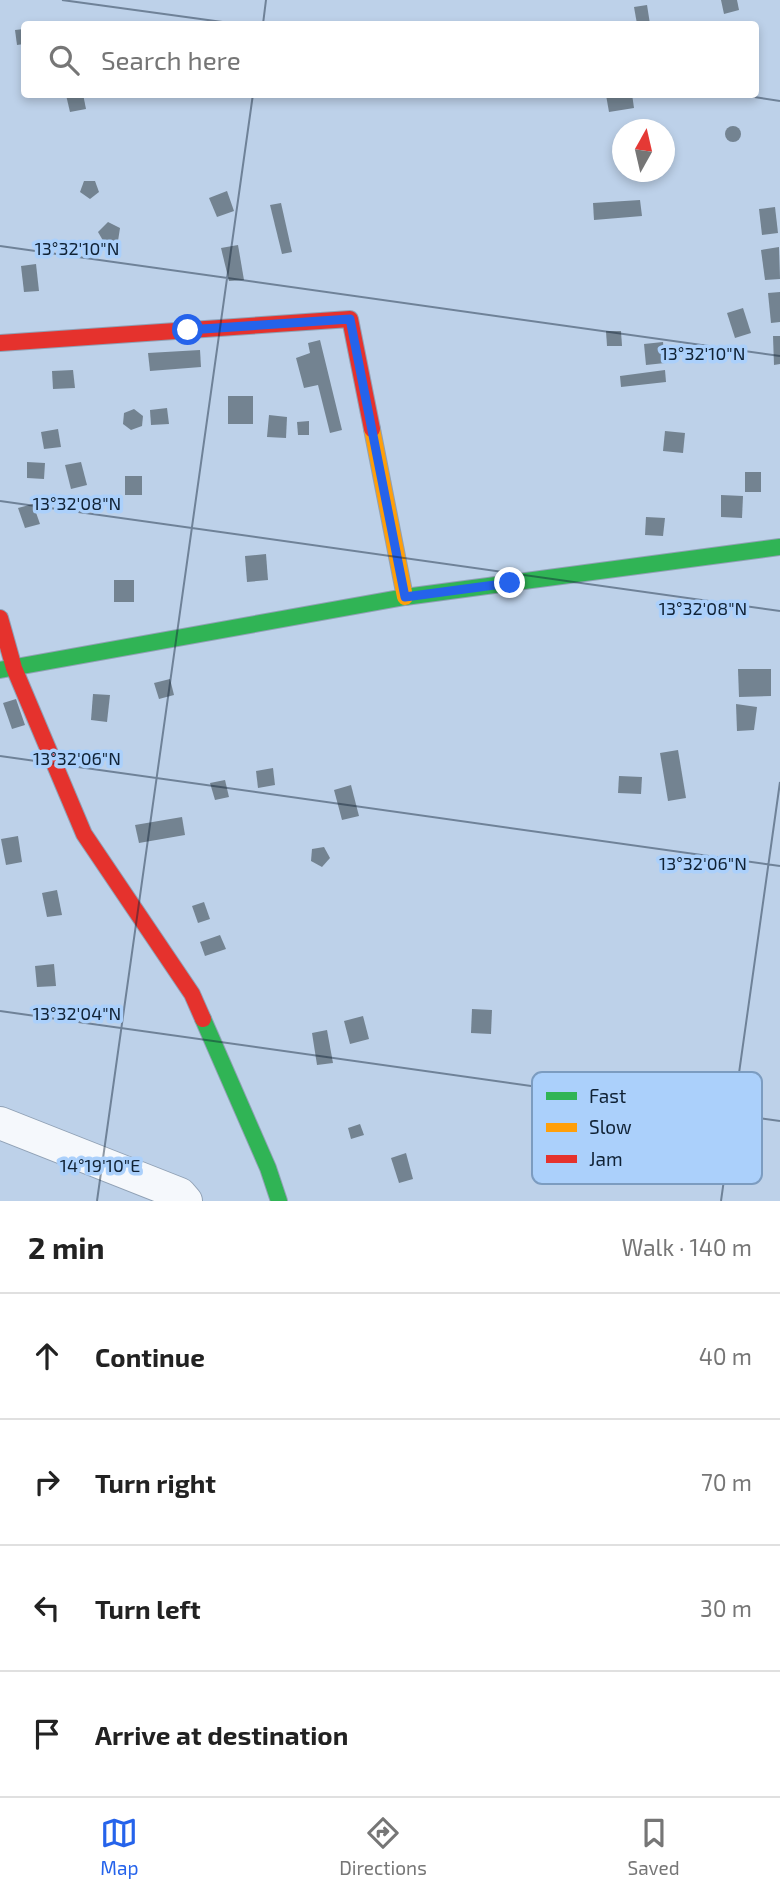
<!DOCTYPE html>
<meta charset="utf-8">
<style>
body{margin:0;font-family:"Exo 2",sans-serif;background:#f2f2f2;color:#222}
.compass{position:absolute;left:612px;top:119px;width:63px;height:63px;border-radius:50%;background:#fff;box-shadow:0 4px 10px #0003;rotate:8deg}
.stop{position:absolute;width:21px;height:21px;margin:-16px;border:5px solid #2563eb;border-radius:50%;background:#fff}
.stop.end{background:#2563eb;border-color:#fff;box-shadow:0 2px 7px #0008}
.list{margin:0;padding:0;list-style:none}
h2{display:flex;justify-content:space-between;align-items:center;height:91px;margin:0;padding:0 28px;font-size:30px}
h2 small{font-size:23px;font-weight:400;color:#767676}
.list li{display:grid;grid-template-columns:46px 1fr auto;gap:21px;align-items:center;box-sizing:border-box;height:126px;padding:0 28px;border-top:2px solid #e0e0e0}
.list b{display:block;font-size:26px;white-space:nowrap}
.list em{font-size:23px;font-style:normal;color:#767676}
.icon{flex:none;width:38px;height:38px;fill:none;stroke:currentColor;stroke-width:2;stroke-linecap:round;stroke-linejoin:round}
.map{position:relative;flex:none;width:780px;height:1201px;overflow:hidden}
.search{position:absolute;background:#fff;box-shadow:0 4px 10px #0003;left:21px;right:21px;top:21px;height:77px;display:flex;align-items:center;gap:18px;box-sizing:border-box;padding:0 24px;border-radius:7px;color:#767676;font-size:26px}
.sheet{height:595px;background:#fff}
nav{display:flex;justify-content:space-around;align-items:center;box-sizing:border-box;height:98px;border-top:2px solid #e0e0e0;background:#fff;font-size:19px;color:#767676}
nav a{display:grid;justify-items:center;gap:4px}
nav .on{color:#2563eb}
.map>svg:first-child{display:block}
.building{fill:#738391}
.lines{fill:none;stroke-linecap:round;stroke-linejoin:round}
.street-casing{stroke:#90a1b5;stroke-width:34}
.fast-casing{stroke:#90a1b5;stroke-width:18}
.slow-casing{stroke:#90a1b5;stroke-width:18}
.jam-casing{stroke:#90a1b5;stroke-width:18}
.street{stroke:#f5f8fc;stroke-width:32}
.fast{stroke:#30b455;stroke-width:16}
.slow{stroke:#ff9f0a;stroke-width:16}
.jam{stroke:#e5322d;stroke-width:16}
.route{stroke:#2563eb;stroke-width:9}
.ticks{fill:none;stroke:#102235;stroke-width:2;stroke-opacity:0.45}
.key{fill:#abd0fb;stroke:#7c9cc0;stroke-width:2}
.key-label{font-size:19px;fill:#102235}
.ticks-label{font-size:18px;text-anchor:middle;fill:#102235;stroke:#abd0fb;stroke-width:7;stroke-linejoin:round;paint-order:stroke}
</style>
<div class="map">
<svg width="780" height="1201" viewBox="0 0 780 1201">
<rect width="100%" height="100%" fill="#bdd1e9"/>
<g class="building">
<polygon points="721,0 737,0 739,10 724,14"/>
<polygon points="647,5 650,24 637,24 634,7"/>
<polygon points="24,29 24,44 17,45 15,30"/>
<polygon points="83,94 86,109 70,112 66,95"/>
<polygon points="610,94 632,94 634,108 609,112 606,95"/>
<circle cx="733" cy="134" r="8"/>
<polygon points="84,181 95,181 99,192 90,199 80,192"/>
<polygon points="227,191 234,211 217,217 209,198"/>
<polygon points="640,200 642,216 594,220 593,203"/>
<polygon points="281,203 292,252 282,254 270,205"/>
<polygon points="775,207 778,233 762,235 759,209"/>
<polygon points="108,222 120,228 118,241 105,244 98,232"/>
<polygon points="238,245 244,280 229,281 221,248"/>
<polygon points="779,247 780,279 765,280 761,250"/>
<polygon points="36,264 39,291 24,292 21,266"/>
<polygon points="780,292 780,322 771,323 768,293"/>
<polygon points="743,308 751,333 735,338 727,313"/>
<polygon points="606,331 621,331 622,346 607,346"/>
<polygon points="773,336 780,336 780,364 774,365"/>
<polygon points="320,340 342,430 330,433 318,385 304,388 296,358 310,353 308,343"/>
<polygon points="663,342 665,363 646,365 644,344"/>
<polygon points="200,350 201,367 150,371 148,353"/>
<polygon points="73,370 75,388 53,389 52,371"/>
<polygon points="665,370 666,382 621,387 620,376"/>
<rect x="228" y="396" width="25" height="28"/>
<polygon points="167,408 169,424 151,425 150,410"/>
<polygon points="134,409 143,416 142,426 131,430 123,424 124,413"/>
<polygon points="269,415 287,417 286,438 267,437"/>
<polygon points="309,421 309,435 298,435 297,422"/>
<polygon points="58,429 61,447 44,449 41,432"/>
<polygon points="665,431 685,433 683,453 663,451"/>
<polygon points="27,462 45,463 44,479 27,478"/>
<polygon points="81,462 87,485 71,489 65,465"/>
<rect x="745" y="472" width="16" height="20"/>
<rect x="125" y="476" width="17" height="19"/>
<polygon points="721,495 743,496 742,518 721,517"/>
<polygon points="33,504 40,524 25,528 18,508"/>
<polygon points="646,517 665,518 663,536 645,535"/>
<polygon points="266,554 268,580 247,582 245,556"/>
<rect x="114" y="580" width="20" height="22"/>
<polygon points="738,669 771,669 771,696 739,697"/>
<polygon points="170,679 174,695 159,699 154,683"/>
<polygon points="93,694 110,695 107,722 91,720"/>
<polygon points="16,699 25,725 12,729 3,703"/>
<polygon points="736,704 757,707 754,730 737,731"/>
<polygon points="678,750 686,798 668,801 660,753"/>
<polygon points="273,768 275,785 258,788 256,771"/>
<polygon points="619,776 642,777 641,794 618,793"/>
<polygon points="225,780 229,797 215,800 210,783"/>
<polygon points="351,785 359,816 342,820 334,790"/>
<polygon points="182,817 185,835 139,843 135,825"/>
<polygon points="18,836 22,862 6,865 1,839"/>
<polygon points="324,847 330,858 322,867 311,861 312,849"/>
<polygon points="57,890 62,915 47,917 42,893"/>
<polygon points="204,902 210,919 198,923 192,906"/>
<polygon points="220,935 226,949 205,956 200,942"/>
<polygon points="54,964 56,986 37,987 35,966"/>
<polygon points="472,1009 492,1010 491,1034 471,1033"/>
<polygon points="363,1016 369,1039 350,1044 344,1021"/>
<polygon points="327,1030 333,1063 317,1065 312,1033"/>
<polygon points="360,1124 364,1135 351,1139 348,1128"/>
<polygon points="406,1153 413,1179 399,1183 391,1158"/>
</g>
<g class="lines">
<defs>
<polyline id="street" points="0,1123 180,1194 186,1201"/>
<g id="fast">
<polyline points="0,670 405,597 780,547"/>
<polyline points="203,1019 268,1168 279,1201"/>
</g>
<polyline id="slow" points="372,429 405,597"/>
<g id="jam">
<polyline points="0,343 350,319 372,429"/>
<polyline points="0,618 14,668 84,834 192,994 203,1019"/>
</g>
</defs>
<use href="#street" class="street-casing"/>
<use href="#fast" class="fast-casing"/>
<use href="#slow" class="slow-casing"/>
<use href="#jam" class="jam-casing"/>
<use href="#street" class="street"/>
<use href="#fast" class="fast"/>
<use href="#slow" class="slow"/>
<use href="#jam" class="jam"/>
</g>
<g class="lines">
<polyline class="route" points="188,330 350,319 405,597 510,583"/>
</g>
<path class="ticks" d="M62,0L237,24M263,24L266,0M735,94L780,101M0,246L780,356M0,501L780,611M0,756L780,866M0,1011L780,1121M97,1201L253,94M721,1201L780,782"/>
<rect x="532" y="1072" width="230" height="112" rx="10" class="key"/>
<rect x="546" y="1092" width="31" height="8" fill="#30b455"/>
<rect x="546" y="1123" width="31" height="9" fill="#ff9f0a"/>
<rect x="546" y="1155" width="31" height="8" fill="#e5322d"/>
<g class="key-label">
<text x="589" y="1103">Fast</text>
<text x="589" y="1134">Slow</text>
<text x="589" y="1166">Jam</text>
</g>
<g class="ticks-label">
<text x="77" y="255">13°32'10"N</text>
<text x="703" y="360">13°32'10"N</text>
<text x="77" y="510">13°32'08"N</text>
<text x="703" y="615">13°32'08"N</text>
<text x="77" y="765">13°32'06"N</text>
<text x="703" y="870">13°32'06"N</text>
<text x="77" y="1020">13°32'04"N</text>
<text x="100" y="1172">14°19'10"E</text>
</g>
</svg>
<svg class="compass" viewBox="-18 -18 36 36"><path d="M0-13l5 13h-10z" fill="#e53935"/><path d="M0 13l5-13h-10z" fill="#767676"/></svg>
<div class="stop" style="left:188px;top:330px"></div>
<div class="stop end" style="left:510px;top:583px"></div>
<div class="search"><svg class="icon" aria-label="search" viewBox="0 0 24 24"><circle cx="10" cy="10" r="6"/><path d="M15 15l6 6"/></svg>Search here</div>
</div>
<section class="sheet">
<h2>2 min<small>Walk · 140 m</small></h2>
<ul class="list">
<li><svg class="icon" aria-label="ahead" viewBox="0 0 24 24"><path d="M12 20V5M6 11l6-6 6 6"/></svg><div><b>Continue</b></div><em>40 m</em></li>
<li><svg class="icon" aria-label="right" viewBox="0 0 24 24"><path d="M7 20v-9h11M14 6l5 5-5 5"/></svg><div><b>Turn right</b></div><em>70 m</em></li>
<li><svg class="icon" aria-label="left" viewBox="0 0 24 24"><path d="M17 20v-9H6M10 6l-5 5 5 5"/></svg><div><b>Turn left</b></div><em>30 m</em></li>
<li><svg class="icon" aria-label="arrive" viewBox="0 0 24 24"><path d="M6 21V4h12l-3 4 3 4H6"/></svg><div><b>Arrive at destination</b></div></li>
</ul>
</section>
<nav>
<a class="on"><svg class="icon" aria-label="map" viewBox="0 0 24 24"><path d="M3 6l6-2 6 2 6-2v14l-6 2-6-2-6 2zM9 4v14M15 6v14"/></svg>Map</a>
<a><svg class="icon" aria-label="directions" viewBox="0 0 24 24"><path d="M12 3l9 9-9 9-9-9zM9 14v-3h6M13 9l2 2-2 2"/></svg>Directions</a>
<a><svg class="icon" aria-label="saved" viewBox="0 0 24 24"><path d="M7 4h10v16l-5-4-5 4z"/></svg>Saved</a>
</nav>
